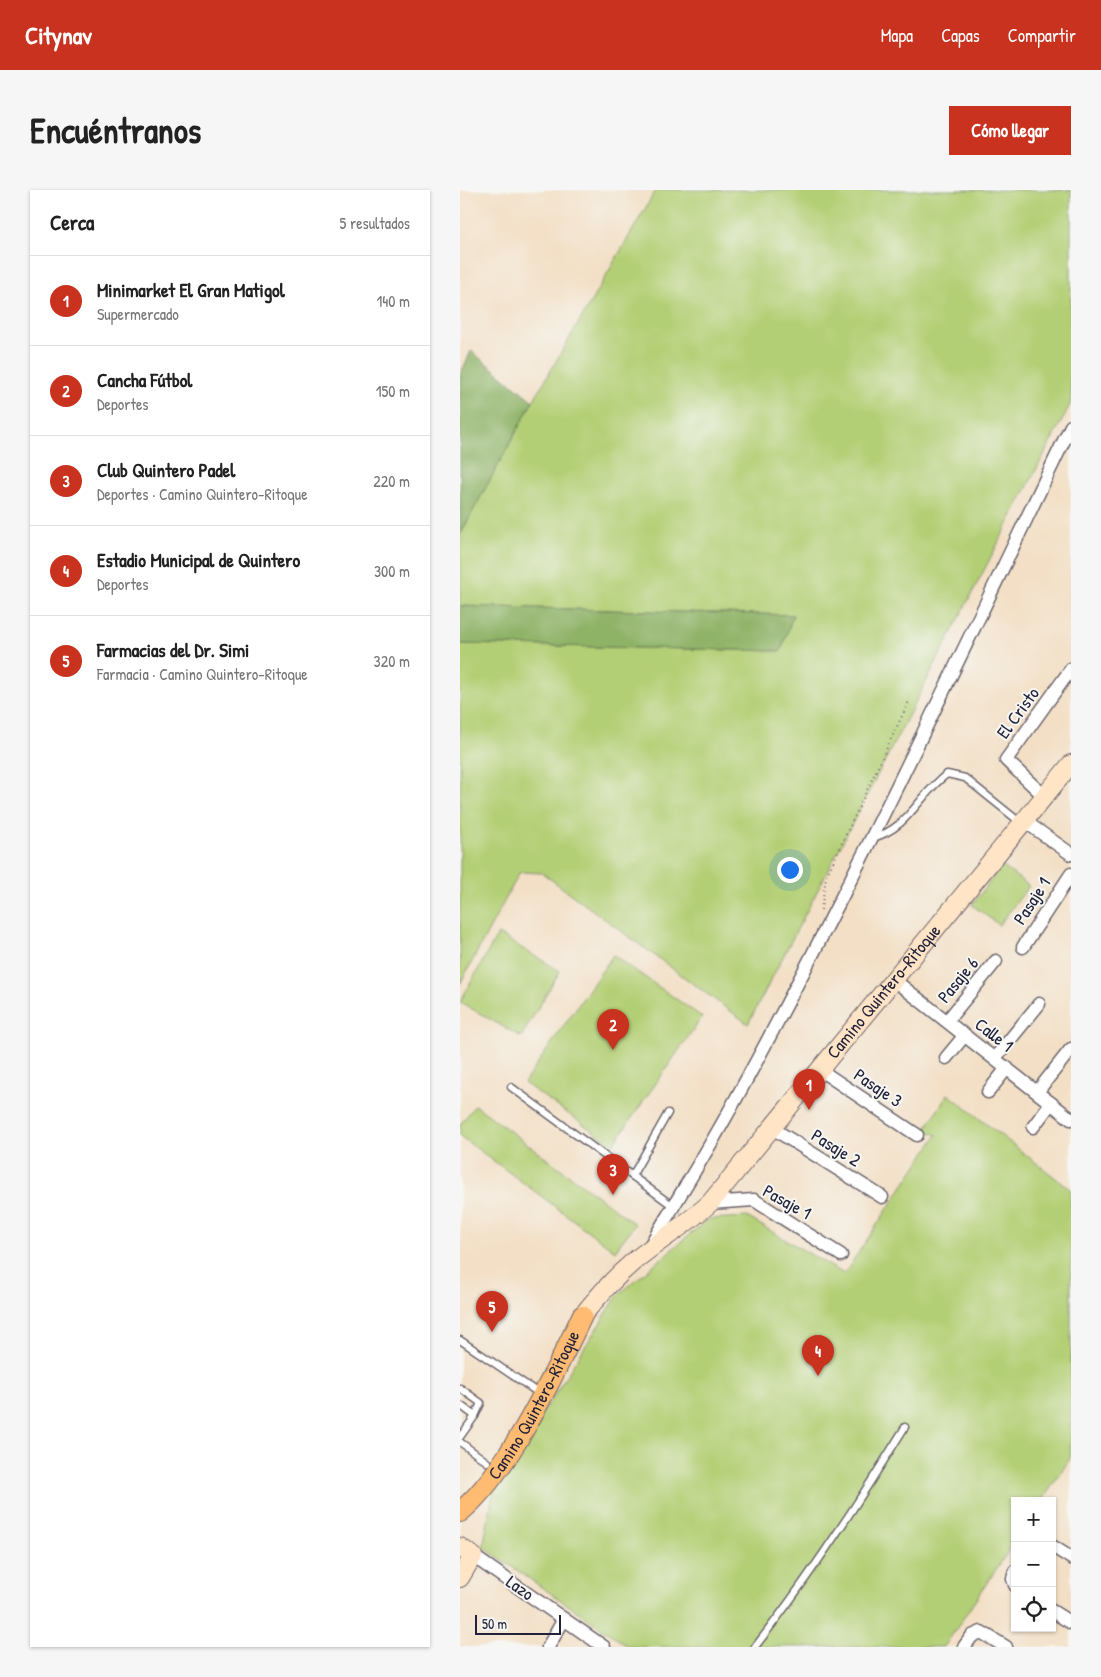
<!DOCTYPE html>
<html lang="es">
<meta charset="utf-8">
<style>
body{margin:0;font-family:"Patrick Hand",sans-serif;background:#f6f6f6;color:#222}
.controls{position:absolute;right:15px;bottom:15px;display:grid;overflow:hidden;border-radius:0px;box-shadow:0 1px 4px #0004}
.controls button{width:45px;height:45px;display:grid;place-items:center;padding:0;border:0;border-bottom:1px solid #e0e0e0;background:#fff;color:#222;font:25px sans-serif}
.scale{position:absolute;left:15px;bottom:12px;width:86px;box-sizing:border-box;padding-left:5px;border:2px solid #22223b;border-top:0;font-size:14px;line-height:18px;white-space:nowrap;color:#22223b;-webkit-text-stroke:4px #f6f6f2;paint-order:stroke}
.you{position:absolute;left:329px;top:679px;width:18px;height:18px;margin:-12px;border:4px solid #fff;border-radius:50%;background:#1a73e8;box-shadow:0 0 0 8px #1a73e833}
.badge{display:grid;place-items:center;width:32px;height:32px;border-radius:50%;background:#c8321e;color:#fff;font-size:16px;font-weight:700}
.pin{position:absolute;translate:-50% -41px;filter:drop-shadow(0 1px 2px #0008)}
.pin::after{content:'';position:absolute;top:26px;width:18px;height:15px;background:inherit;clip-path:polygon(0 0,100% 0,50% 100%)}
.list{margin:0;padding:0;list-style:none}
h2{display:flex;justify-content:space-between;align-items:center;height:65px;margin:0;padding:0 20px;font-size:21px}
h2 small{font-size:16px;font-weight:400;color:#767676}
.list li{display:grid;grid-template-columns:32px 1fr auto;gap:15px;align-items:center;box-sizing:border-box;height:90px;padding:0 20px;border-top:1px solid #e0e0e0}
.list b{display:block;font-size:19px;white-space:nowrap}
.list p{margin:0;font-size:16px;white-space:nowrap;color:#767676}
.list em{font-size:16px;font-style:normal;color:#767676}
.icon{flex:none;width:28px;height:28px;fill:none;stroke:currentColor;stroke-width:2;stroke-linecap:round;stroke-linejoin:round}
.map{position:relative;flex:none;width:611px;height:1457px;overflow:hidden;border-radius:0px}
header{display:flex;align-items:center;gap:30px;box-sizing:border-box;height:70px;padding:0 25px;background:#c8321e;color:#fff}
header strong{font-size:24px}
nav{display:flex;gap:28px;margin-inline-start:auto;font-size:18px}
.intro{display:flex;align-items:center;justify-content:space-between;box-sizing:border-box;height:120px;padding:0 30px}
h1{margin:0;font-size:35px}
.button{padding:12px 22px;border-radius:0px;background:#c8321e;color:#fff;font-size:18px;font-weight:700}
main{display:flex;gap:30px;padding:0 30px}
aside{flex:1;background:#fff;border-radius:0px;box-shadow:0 1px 4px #0004}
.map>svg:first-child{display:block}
.green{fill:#b3cf75;stroke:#6a7858}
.forest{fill:#8eb266;stroke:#586a50}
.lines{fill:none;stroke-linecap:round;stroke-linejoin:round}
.lane-casing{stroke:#6b646b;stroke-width:9}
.street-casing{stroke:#6b646b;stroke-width:15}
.secondary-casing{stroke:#6b646b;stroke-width:20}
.primary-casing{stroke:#6b646b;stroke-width:22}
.path{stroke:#6b646b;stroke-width:2;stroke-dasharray:1 4;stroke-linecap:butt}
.lane{stroke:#fff;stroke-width:6}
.street{stroke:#fff;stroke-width:12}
.secondary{stroke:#ffe4c6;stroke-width:18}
.primary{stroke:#febb71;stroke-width:20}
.labels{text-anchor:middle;stroke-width:4;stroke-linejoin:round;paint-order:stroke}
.street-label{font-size:18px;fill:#22223b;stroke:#f6f6f2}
</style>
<header>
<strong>Citynav</strong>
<nav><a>Mapa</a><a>Capas</a><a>Compartir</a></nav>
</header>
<div class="intro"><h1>Encuéntranos</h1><a class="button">Cómo llegar</a></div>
<main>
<aside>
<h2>Cerca<small>5 resultados</small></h2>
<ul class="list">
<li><span class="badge">1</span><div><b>Minimarket El Gran Matigol</b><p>Supermercado</p></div><em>140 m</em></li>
<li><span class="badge">2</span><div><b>Cancha Fútbol</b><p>Deportes</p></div><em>150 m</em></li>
<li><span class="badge">3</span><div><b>Club Quintero Padel</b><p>Deportes · Camino Quintero-Ritoque</p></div><em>220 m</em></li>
<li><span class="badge">4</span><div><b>Estadio Municipal de Quintero</b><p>Deportes</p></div><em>300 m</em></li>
<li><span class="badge">5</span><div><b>Farmacias del Dr. Simi</b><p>Farmacia · Camino Quintero-Ritoque</p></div><em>320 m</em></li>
</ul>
</aside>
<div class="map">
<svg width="611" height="1457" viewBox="0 0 611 1457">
<rect width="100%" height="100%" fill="#f6f6f2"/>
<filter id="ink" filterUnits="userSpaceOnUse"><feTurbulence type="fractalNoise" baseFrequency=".02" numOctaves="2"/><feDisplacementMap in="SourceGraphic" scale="10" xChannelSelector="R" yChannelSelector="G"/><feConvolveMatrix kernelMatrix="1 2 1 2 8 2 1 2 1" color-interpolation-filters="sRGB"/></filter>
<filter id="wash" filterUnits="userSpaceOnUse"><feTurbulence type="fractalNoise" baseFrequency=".0096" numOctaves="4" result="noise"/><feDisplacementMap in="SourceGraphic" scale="20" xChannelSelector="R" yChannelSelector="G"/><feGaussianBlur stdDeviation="1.12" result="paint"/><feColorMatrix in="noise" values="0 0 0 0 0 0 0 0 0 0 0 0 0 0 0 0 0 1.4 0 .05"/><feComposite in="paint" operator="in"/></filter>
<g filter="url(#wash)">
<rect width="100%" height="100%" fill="#f3dfc5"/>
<g class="green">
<polygon points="196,0 611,0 611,213 288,834 82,683 60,682 0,794 0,454 321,461 333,425 0,416 0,345 73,211"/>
<polygon points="542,676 569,696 539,735 512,715"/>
<polygon points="38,744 100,781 61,847 0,812"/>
<polygon points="153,765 242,827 153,955 64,893"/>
<polygon points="488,904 611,1000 611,1267 582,1311 555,1311 555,1351 484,1457 169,1457 23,1357 34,1299 158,1105 248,1029 287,1027 384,1084 477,945 465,940"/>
<polygon points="15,915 175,1034 155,1061 0,946 0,935"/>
</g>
<g class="forest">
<polygon points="11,161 73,211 0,345 0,185"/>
<polygon points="0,416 333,425 321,461 0,454"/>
</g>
</g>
<g filter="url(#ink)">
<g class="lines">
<defs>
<g id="lane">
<path d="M412,648C449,639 459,604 487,584L505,588L561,633"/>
<polyline points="51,897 213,1016"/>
<polyline points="172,986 208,923"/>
<polyline points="0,1150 74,1200"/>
<polyline points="0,1198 21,1213 15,1226"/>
<polyline points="0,1215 15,1226 0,1247"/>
<polyline points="0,1252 27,1272"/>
<path d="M295,1457C350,1387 398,1313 445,1237"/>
</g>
<g id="street">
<polyline points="583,605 546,570 611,479"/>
<polyline points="563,630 611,664"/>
<polyline points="563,757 611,684"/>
<polyline points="434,790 611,929"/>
<polyline points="487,831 536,771"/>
<polyline points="486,868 505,845"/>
<polyline points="535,868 579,814"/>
<polyline points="360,880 457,945"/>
<polyline points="528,902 547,878"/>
<polyline points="577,902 611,859"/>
<polyline points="573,937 591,913"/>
<polyline points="312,938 422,1007"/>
<polyline points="250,1013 294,1010 381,1065"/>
<path d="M190,1056C217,1009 246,964 272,916C394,694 501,464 611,236"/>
<polyline points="592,1356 611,1368"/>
<polyline points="13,1366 144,1457"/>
<polyline points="555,1381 553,1389 555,1395"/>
<polyline points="592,1421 611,1433"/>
<polyline points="88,1457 104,1429"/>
<polyline points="504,1457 512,1446 521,1442 546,1457"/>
</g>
<g id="secondary">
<path id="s1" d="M122,1126C138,1106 154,1088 173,1072C198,1051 226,1035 250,1013L611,574"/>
<polyline points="0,1357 13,1366 0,1388"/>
</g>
<g id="primary">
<path id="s2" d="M0,1322C49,1282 94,1184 122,1126"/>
</g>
</defs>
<use href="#lane" class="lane-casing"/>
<use href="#street" class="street-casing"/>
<use href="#secondary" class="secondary-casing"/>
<use href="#primary" class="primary-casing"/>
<polyline class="path" points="361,720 366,687 450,509"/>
<use href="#lane" class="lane"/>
<use href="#street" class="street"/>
<use href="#secondary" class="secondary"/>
<use href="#primary" class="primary"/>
</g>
</g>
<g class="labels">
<g class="street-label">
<text transform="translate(558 523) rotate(-54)" y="6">El Cristo</text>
<text transform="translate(572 711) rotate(-57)" y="6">Pasaje 1</text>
<text transform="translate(498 790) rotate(-51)" y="6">Pasaje 6</text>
<text dy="6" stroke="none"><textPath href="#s1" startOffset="445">Camino Quintero-Ritoque</textPath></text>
<text transform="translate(534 845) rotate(38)" y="6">Calle 1</text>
<text transform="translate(418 898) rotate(34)" y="6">Pasaje 3</text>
<text transform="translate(376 958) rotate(32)" y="6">Pasaje 2</text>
<text transform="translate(327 1012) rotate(29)" y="6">Pasaje 1</text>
<text dy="6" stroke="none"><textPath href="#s2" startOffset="131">Camino Quintero-Ritoque</textPath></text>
<text transform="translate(60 1398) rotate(35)" y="6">Lazo</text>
</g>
</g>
</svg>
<div class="controls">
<button>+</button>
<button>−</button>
<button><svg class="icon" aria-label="locate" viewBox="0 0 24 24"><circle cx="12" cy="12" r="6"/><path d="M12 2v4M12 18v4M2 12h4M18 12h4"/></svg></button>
</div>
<div class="scale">50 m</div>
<div class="you"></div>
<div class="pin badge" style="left:349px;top:920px">1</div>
<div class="pin badge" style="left:153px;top:860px">2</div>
<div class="pin badge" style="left:153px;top:1005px">3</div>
<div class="pin badge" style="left:358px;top:1186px">4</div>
<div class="pin badge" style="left:32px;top:1142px">5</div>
</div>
</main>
